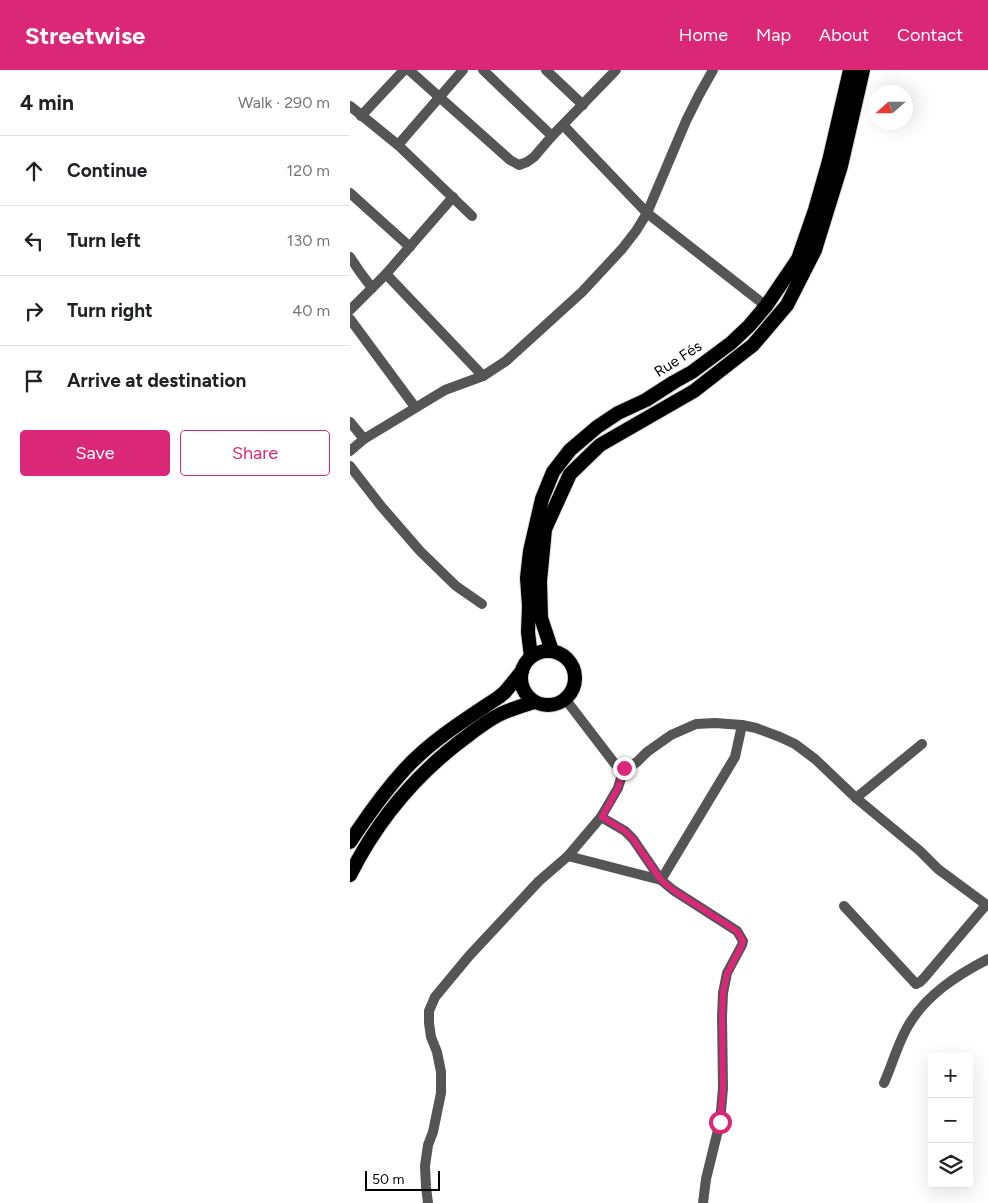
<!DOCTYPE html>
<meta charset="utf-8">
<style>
body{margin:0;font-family:Figtree,sans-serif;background:#f2f2f2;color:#202124}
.controls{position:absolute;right:15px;bottom:15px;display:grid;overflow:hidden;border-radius:5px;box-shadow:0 5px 20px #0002}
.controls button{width:45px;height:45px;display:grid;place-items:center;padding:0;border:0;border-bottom:1px solid #e0e0e0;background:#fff;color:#202124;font:25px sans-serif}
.compass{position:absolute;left:518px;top:15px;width:45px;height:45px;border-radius:50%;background:#fff;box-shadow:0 5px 20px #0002;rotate:249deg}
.scale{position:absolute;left:15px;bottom:12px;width:75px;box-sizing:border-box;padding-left:5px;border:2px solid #000;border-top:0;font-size:14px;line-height:18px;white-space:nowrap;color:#000;-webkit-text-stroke:4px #fff;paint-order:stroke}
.stop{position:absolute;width:15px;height:15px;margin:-11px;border:4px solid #db2777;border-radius:50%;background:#fff}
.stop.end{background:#db2777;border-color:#fff;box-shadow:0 1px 5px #0008}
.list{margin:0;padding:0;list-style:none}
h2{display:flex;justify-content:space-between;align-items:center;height:65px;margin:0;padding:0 20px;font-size:21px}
h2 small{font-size:16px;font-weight:400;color:#757577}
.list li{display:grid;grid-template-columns:32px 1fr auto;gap:15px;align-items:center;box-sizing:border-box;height:70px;padding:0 20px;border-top:1px solid #e0e0e0}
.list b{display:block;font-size:19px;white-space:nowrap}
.list em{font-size:16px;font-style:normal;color:#757577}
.actions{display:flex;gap:10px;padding:15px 20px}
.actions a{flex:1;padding:11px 0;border:1px solid #db2777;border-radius:5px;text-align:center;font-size:18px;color:#db2777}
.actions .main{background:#db2777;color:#fff}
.icon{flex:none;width:28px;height:28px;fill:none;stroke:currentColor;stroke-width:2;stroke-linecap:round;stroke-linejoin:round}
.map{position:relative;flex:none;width:638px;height:1133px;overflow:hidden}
header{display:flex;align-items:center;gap:30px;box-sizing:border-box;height:70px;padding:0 25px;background:#db2777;color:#fff}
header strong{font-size:24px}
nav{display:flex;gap:28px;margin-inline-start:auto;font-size:18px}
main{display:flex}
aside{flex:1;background:#fff}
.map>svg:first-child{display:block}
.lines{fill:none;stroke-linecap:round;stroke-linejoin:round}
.trunk-casing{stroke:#dbdbdb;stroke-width:16}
.minor{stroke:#555;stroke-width:10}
.trunk{stroke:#000;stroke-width:14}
.route{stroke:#db2777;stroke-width:6}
.labels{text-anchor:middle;stroke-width:4.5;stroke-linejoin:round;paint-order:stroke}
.street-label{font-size:15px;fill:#000;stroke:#fff}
</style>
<header>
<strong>Streetwise</strong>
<nav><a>Home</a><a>Map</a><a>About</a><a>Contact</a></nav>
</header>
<main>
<aside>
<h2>4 min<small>Walk · 290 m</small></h2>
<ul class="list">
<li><svg class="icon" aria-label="ahead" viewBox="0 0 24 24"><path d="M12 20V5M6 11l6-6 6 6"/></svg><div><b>Continue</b></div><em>120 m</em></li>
<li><svg class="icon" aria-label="left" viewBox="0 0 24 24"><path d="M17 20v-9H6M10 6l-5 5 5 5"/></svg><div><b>Turn left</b></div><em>130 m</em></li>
<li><svg class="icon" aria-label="right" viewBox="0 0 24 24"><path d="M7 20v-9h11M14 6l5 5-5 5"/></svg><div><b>Turn right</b></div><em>40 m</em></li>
<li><svg class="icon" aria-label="arrive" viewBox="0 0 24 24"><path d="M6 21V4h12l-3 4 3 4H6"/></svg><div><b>Arrive at destination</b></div></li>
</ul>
<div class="actions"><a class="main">Save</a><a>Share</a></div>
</aside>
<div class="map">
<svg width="638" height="1133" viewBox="0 0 638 1133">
<rect width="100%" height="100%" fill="#fff"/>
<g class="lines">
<defs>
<g id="trunk">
<circle cx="198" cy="608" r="27"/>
<polyline points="202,581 191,548 190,511 195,459 220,404 250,375 344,321 403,275 437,235 465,180 491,96 513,0"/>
<polyline points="181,587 178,562 179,536 177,508 180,481 192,429 203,402 220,380 247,357 268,343 296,330 324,312 342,302 381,273 399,256 416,236 448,189 465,140 479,91 500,0"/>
<path d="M0,772C17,746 34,722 55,699C82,670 116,649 149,627L155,622L172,601"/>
<path d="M0,805C28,749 69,701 120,664C131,656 142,647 155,642C165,638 174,635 184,632"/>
</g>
</defs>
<use href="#trunk" class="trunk-casing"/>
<g class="minor">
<polyline points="59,0 160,90 169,95 177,92 184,87 202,66 266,0"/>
<polyline points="133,0 202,66"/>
<polyline points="196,0 233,35"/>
<polyline points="0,36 48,75 122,146"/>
<polyline points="11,46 54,0"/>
<polyline points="213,55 297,143 416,236"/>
<polyline points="48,75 113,0"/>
<polyline points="0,123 60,177"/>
<polyline points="0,187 10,202 22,218"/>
<polyline points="36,204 103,127"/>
<polyline points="0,240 36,204 133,306"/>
<polyline points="0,249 65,337"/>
<polyline points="0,352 14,369"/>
<polyline points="0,381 14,369 95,320 133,306 156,291 232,222 272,179 286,161 297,143 336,51 349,25 363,0"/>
<polyline points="0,396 31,436 70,481 106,516 132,534"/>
<polyline points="216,630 265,694 269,697 274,698 279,697 287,692 297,682 321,665 346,654 365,653 392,655 406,658 430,667 445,674 465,689 506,728 570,781 588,799 638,836"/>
<polyline points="506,728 572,674"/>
<polyline points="251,747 275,761 283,769 311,810 323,820 387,861 393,871 392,875 377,903 373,923 372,947 373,1018 370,1052 356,1109 353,1133"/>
<polyline points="218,786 311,810 385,687 392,655"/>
<polyline points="494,836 566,914 570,912 574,908 636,835"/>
<path d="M534,1013C542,995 548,973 558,956C576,925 607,905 638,889"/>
<polyline points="78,1133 76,1117 75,1096 78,1075 83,1062 91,1023 91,1002 87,982 81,967 79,953 79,941 85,927 119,886 189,811 218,786 251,747 268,718 274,698"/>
</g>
<use href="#trunk" class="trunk"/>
</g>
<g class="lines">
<polyline class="route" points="274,698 268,718 252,747 275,761 283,769 311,810 323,820 387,861 393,871 392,875 377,904 373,923 372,947 373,1018 370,1052"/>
</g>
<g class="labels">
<g class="street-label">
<text transform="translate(328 289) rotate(-33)" y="5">Rue Fés</text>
</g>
</g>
</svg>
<div class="controls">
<button>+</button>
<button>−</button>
<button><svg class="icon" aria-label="layers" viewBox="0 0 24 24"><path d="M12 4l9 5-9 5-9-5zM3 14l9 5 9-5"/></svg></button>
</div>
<svg class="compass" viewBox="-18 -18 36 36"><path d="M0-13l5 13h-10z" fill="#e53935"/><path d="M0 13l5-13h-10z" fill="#757577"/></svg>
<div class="scale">50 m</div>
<div class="stop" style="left:370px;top:1052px"></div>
<div class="stop end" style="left:274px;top:698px"></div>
</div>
</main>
